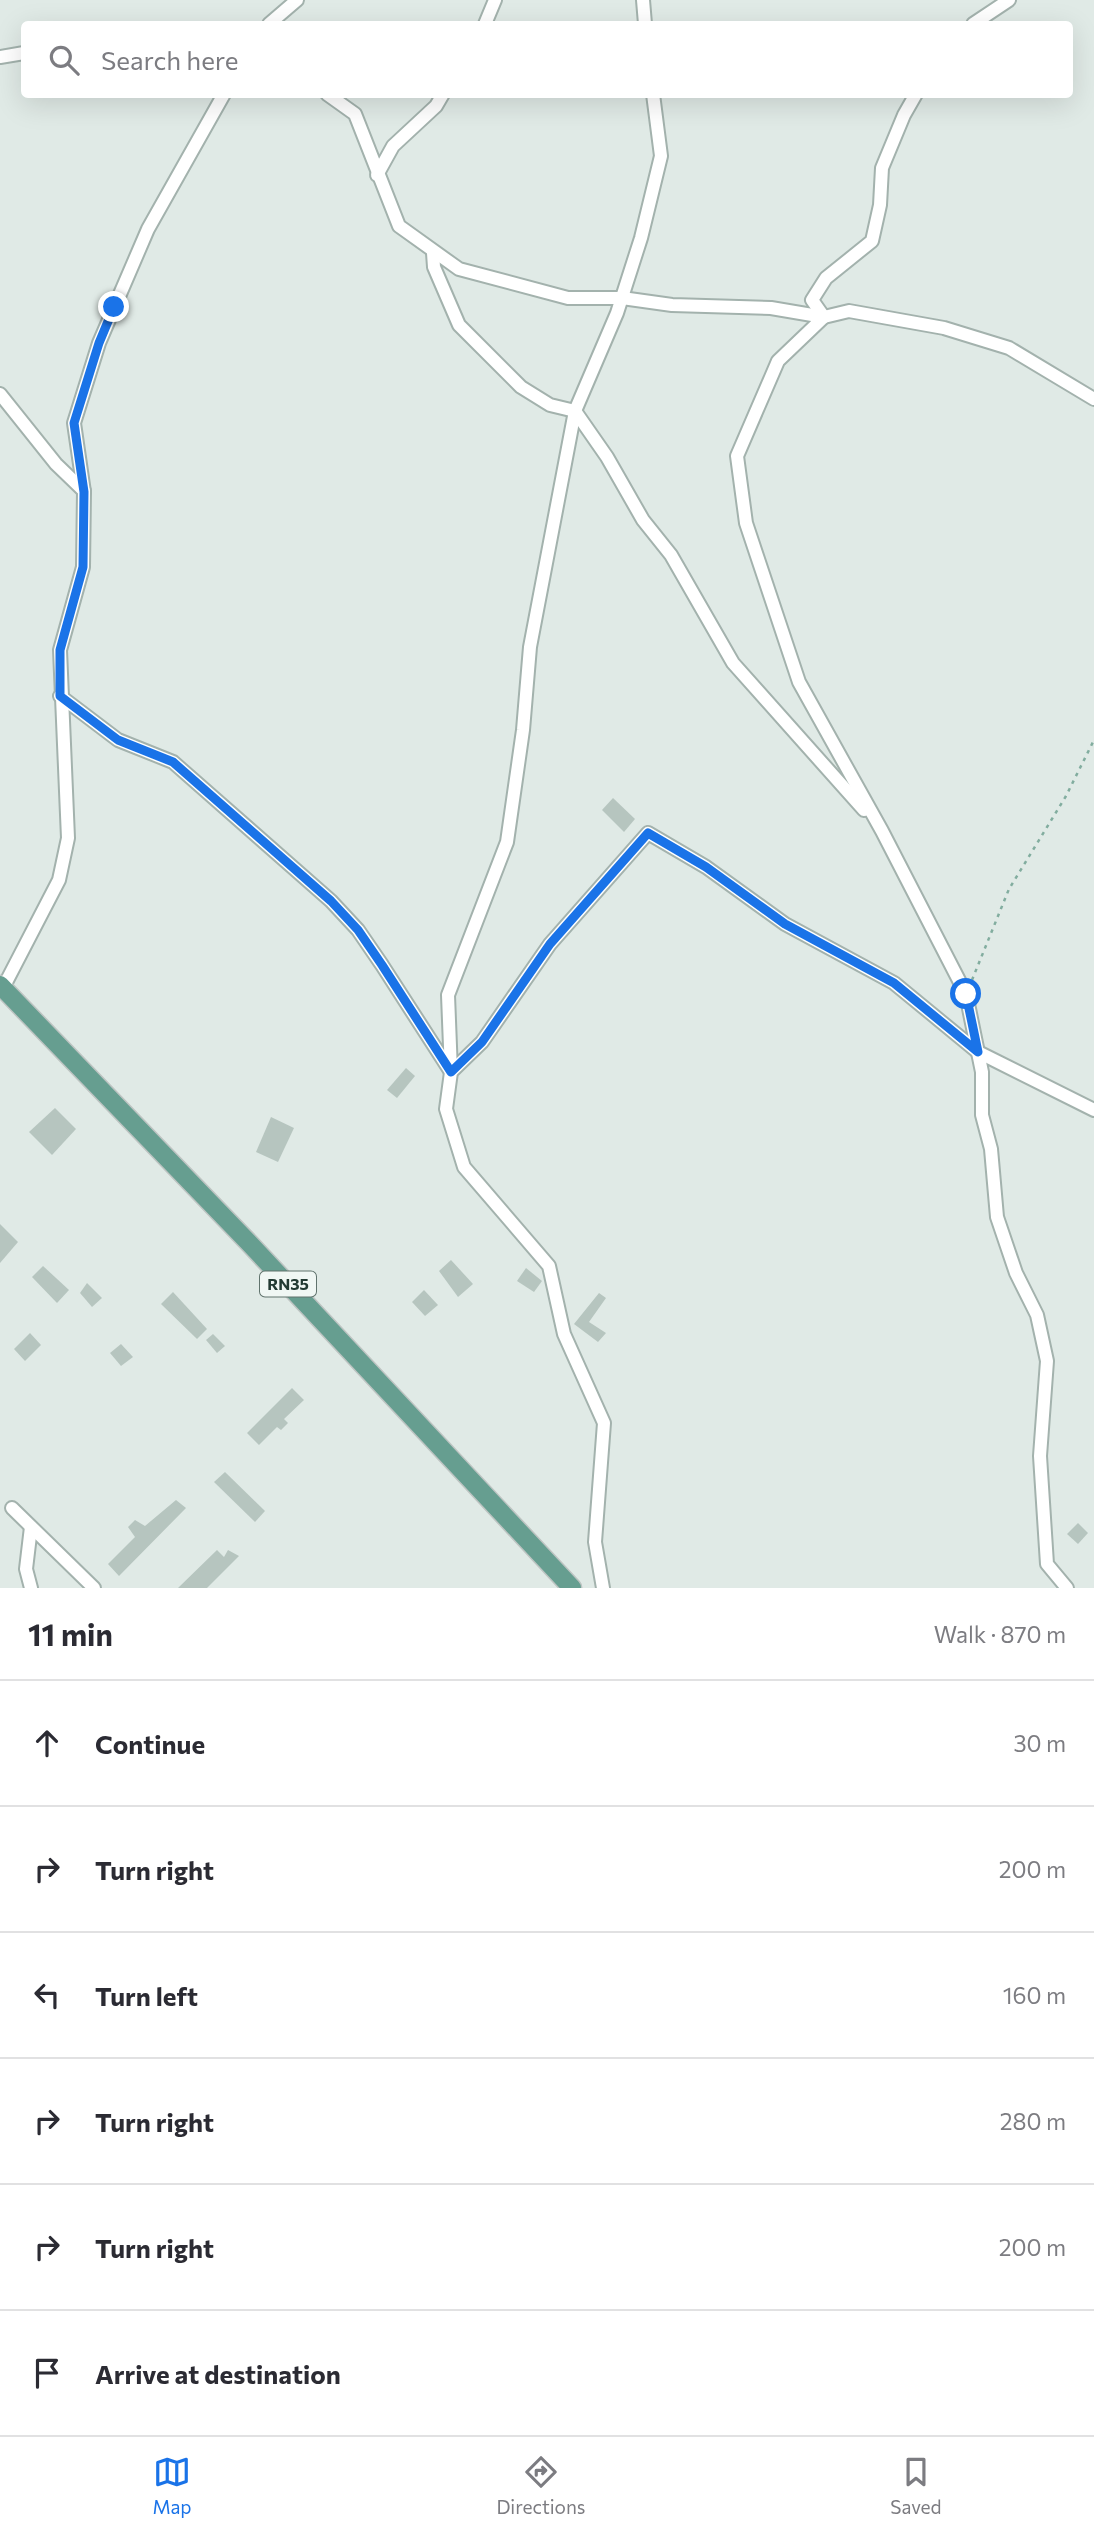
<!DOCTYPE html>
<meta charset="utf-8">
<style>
body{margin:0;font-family:Commissioner,sans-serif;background:#f2f2f3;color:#2b2b33}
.stop{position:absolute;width:21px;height:21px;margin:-16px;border:5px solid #1a73e8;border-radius:50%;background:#fff}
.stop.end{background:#1a73e8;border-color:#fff;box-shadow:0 2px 7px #0008}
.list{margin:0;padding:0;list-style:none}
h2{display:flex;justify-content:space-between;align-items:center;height:91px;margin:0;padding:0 28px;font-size:30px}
h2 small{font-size:23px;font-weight:400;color:#7c7c81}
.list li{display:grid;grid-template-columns:46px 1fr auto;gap:21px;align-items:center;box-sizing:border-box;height:126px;padding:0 28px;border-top:2px solid #e1e1e2}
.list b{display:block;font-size:26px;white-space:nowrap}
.list em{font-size:23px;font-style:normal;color:#7c7c81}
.icon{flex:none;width:38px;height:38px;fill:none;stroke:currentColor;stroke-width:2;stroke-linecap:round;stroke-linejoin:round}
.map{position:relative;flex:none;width:1094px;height:1588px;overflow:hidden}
.search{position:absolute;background:#fff;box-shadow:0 7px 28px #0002;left:21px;right:21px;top:21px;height:77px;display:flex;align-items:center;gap:18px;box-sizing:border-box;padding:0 24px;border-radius:7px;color:#7c7c81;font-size:26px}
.sheet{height:847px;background:#fff}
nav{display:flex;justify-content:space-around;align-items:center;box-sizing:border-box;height:98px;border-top:2px solid #e1e1e2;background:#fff;font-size:19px;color:#7c7c81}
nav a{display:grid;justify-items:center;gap:4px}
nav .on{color:#1a73e8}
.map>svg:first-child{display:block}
.building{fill:#b6c5bf}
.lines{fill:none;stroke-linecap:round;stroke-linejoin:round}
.street-casing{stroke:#a3b2ad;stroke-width:16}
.primary-casing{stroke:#bdc4c2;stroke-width:21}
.path{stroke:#82ad9f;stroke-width:2.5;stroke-dasharray:3.5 5;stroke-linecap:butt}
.street{stroke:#fff;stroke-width:12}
.primary{stroke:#669e90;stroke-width:18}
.route{stroke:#1a73e8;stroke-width:9}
.labels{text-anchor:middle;stroke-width:5;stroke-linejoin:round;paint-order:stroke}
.shield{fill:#f0f7f4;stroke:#60736d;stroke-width:2}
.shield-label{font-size:16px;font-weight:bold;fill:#223a33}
</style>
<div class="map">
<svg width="1094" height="1588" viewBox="0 0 1094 1588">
<rect width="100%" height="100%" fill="#e0eae6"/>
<g class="building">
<polygon points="613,798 635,819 624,832 602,810"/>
<polygon points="406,1068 415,1076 397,1098 387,1090"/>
<polygon points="55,1108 76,1129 52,1155 29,1132"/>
<polygon points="271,1117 294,1128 278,1162 256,1152"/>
<polygon points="0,1224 18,1242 0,1263"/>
<polygon points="451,1260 473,1284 458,1297 439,1271"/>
<polygon points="43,1266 69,1290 57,1303 32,1277"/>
<polygon points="526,1268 542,1281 534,1292 517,1281"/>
<polygon points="87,1283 102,1298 92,1307 80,1293"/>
<polygon points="424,1290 438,1305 425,1316 412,1302"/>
<polygon points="173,1292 207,1329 197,1339 161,1304"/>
<polygon points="599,1293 606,1298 589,1322 606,1333 598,1342 574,1324"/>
<polygon points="30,1333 41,1345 25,1361 14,1349"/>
<polygon points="213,1334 225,1346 217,1353 206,1340"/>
<polygon points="121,1344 133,1357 121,1366 110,1353"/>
<polygon points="292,1388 304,1400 284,1419 288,1423 281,1430 277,1427 259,1445 247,1433"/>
<polygon points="225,1472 265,1511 255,1522 214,1482"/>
<polygon points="176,1500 186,1508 119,1576 108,1564 135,1537 128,1527 135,1520 145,1526"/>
<polygon points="1078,1523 1088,1533 1078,1544 1067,1534"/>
<polygon points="217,1550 224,1557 228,1550 239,1556 207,1588 178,1588"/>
</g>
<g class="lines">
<defs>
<g id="street">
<polyline points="643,0 645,24"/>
<polyline points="269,24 297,0"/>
<polyline points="485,24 495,0"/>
<polyline points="973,24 1009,0"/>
<polyline points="0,57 24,53"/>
<polyline points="327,94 355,114 399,226 459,269 568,298 622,298 672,305 771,308 824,317"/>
<polyline points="377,175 393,146 436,106 443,94"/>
<polyline points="433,253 434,267 459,325 521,387 550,405 575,411 607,457 643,520 671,555 733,663 864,810"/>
<polyline points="824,317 812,300 826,278 872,241 880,205 882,168 904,115 916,94"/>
<polyline points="0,394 56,464 84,491"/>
<polyline points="60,696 118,740 173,762 331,901 358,930 382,965 451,1072"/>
<polyline points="3,988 59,880 68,838 60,650 83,567 84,492 74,423 99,343 148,229 224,94"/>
<polyline points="451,1072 448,995 507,842 523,730 530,647 575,411 617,313 641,238 661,156 653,94"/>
<polyline points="12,1508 94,1588"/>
<polyline points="31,1588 26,1569 31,1527"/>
<polyline points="603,1588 595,1542 604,1423 564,1334 549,1266 464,1167 446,1109 451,1072 482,1042 550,944 648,833 706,867 785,924 894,983 978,1052 1094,1110"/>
<polyline points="1067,1588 1047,1564 1040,1456 1047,1361 1037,1315 1016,1273 997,1217 991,1149 982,1115 982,1072 966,994 882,831 799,682 746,523 737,456 778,361 824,317 849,311 944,328 1009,348 1094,399"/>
</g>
<polyline id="primary" points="0,985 250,1244 572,1588"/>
</defs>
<use href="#street" class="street-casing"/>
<use href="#primary" class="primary-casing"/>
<polyline class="path" points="972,980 1009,889 1066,796 1094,740"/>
<use href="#street" class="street"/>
<use href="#primary" class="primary"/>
</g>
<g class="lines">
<polyline class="route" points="114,307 99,343 74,423 84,492 83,567 60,650 60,696 118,740 173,762 331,901 358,930 382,965 451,1072 482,1042 550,944 648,833 706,867 785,924 894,983 978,1052 966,994"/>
</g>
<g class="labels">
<rect class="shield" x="260" y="1271.5" width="56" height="25" rx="5"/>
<g class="shield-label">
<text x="288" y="1290">RN35</text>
</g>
</g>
</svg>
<div class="stop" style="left:966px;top:994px"></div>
<div class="stop end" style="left:114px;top:307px"></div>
<div class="search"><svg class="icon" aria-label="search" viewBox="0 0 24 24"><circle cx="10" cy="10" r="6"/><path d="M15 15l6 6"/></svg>Search here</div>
</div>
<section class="sheet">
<h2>11 min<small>Walk · 870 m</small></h2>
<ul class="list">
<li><svg class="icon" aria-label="ahead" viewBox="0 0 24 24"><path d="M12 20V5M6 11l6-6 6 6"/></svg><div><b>Continue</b></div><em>30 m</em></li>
<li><svg class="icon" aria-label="right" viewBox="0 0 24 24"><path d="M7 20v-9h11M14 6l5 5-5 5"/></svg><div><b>Turn right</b></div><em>200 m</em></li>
<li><svg class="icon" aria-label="left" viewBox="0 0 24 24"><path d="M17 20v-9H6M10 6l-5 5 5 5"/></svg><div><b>Turn left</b></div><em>160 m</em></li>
<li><svg class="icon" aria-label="right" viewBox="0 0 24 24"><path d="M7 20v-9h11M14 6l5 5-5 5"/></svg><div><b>Turn right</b></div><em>280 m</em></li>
<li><svg class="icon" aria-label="right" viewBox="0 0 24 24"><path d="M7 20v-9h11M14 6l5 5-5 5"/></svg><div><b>Turn right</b></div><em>200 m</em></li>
<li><svg class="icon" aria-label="arrive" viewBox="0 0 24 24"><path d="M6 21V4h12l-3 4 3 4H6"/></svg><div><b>Arrive at destination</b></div></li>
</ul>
</section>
<nav>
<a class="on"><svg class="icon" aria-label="map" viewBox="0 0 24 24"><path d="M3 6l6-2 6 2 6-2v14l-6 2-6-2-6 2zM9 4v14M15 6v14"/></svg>Map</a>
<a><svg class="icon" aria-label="directions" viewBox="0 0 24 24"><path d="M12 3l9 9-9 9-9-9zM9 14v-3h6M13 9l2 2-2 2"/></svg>Directions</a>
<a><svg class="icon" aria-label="saved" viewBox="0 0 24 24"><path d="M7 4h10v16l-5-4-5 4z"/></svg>Saved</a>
</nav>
